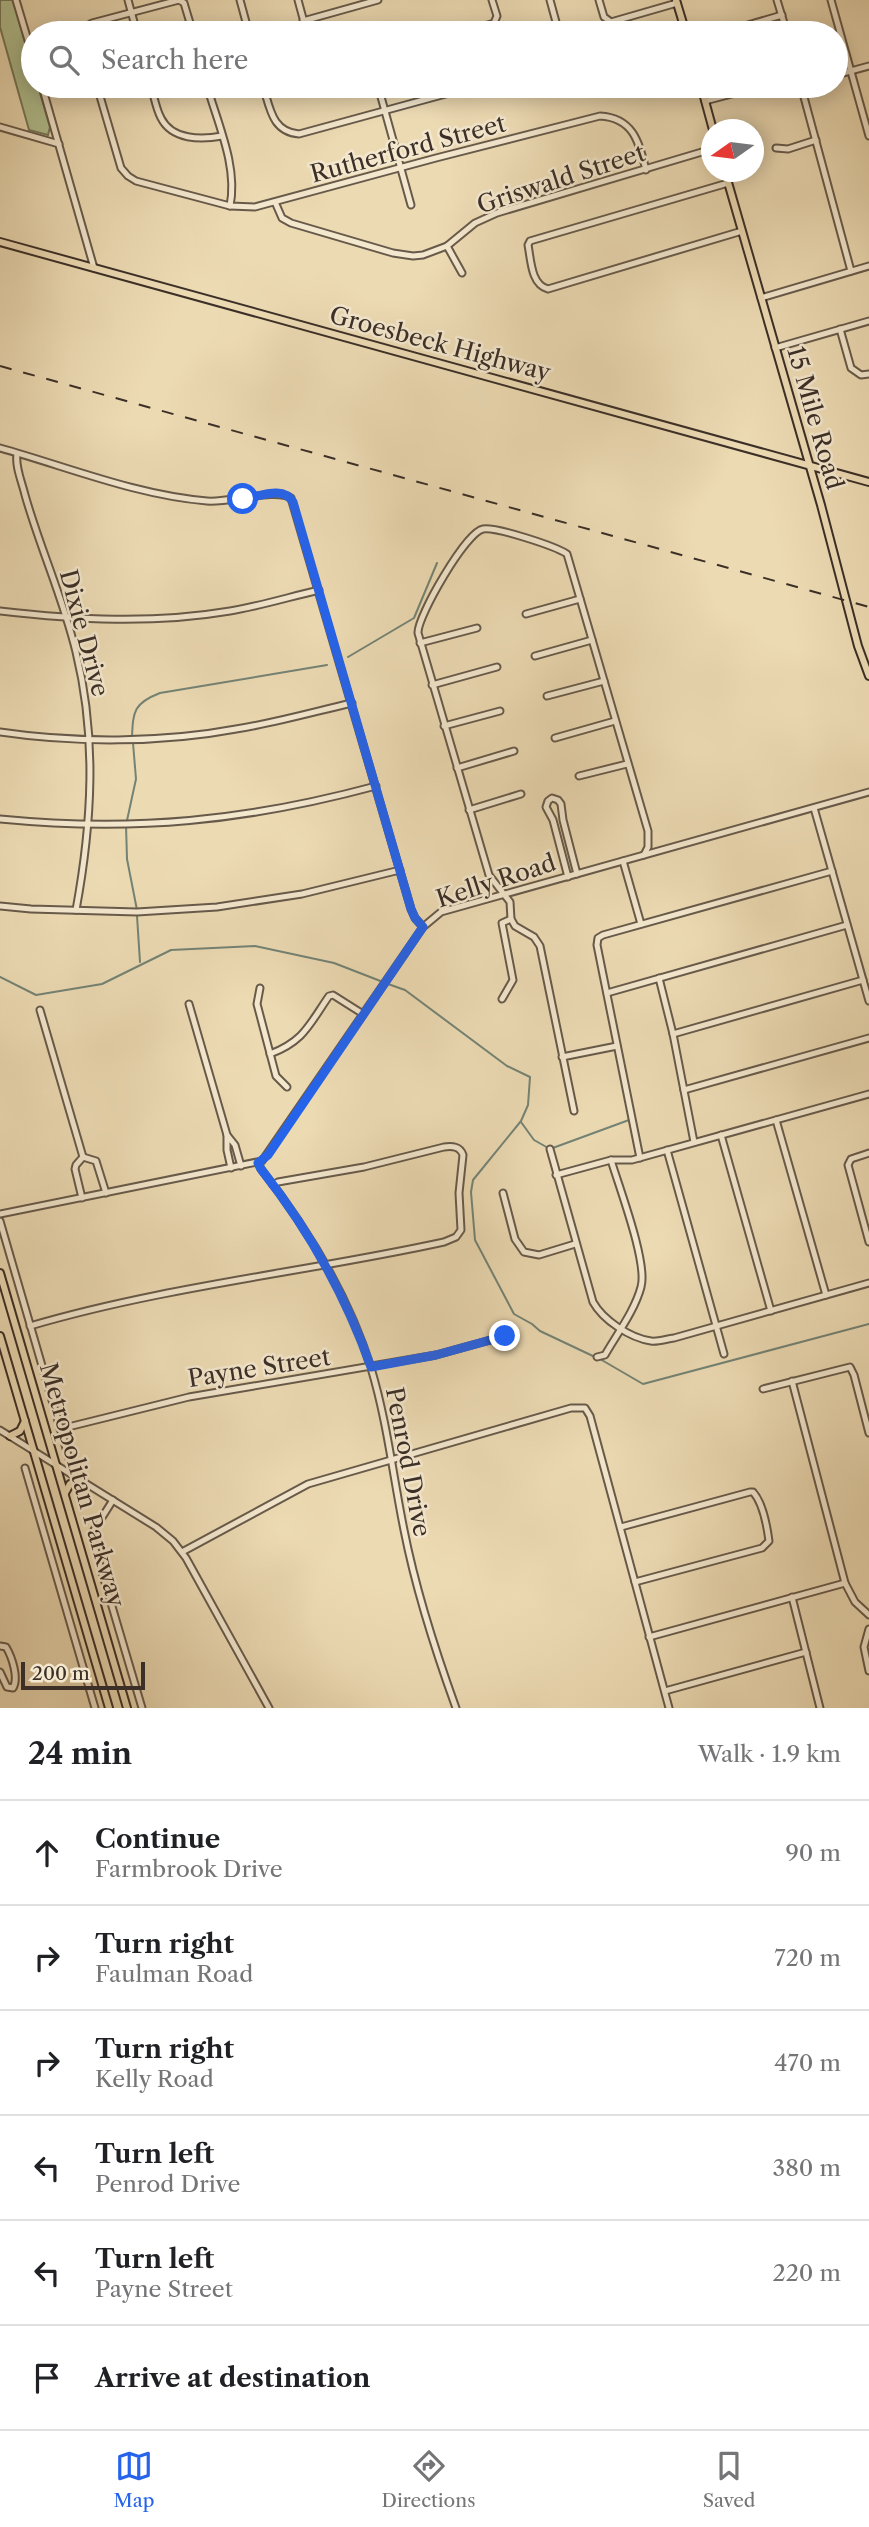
<!DOCTYPE html>
<meta charset="utf-8">
<style>
body{margin:0;font-family:"Libre Caslon Text",serif;background:#f2f2f2;color:#202124}
.compass{position:absolute;left:701px;top:119px;width:63px;height:63px;border-radius:50%;background:#fff;box-shadow:0 4px 18px #0003;rotate:256deg}
.scale{position:absolute;left:21px;bottom:18px;width:124px;box-sizing:border-box;padding-left:7px;border:4px solid #3b2f27;border-top:0;font-size:19px;line-height:24px;white-space:nowrap;color:#3b2f27;-webkit-text-stroke:5px #f3e7ce;paint-order:stroke}
.stop{position:absolute;width:21px;height:21px;margin:-16px;border:5px solid #2563eb;border-radius:50%;background:#fff}
.stop.end{background:#2563eb;border-color:#fff;box-shadow:0 2px 7px #0008}
.list{margin:0;padding:0;list-style:none}
h2{display:flex;justify-content:space-between;align-items:center;height:91px;margin:0;padding:0 28px;font-size:30px}
h2 small{font-size:23px;font-weight:400;color:#757577}
.list li{display:grid;grid-template-columns:46px 1fr auto;gap:21px;align-items:center;box-sizing:border-box;height:105px;padding:0 28px;border-top:2px solid #e0e0e0}
.list b{display:block;font-size:26px;white-space:nowrap}
.list p{margin:0;font-size:23px;white-space:nowrap;color:#757577}
.list em{font-size:23px;font-style:normal;color:#757577}
.icon{flex:none;width:38px;height:38px;fill:none;stroke:currentColor;stroke-width:2;stroke-linecap:round;stroke-linejoin:round}
.map{position:relative;flex:none;width:869px;height:1708px;overflow:hidden}
.search{position:absolute;background:#fff;box-shadow:0 4px 18px #0003;left:21px;right:21px;top:21px;height:77px;display:flex;align-items:center;gap:18px;box-sizing:border-box;padding:0 24px;border-radius:38px;color:#757577;font-size:26px}
.sheet{height:721px;background:#fff}
nav{display:flex;justify-content:space-around;align-items:center;box-sizing:border-box;height:98px;border-top:2px solid #e0e0e0;background:#fff;font-size:19px;color:#757577}
nav a{display:grid;justify-items:center;gap:4px}
nav .on{color:#2563eb}
.map>svg:first-child{display:block}
.green{fill:#b2c191;stroke:#76785c;stroke-width:2}
.lines{fill:none;stroke-linecap:round;stroke-linejoin:round}
.stream{stroke:#738375;stroke-width:2}
.minor-casing{stroke:#675a4a;stroke-width:9}
.major-casing{stroke:#3b2f27;stroke-width:10}
.minor{stroke:#f3e7ce;stroke-width:5}
.major{stroke:#ecdab3;stroke-width:6}
.rail{stroke:#3b2f27;stroke-width:2;stroke-dasharray:12 12;stroke-linecap:butt}
.route{stroke:#2563eb;stroke-width:9}
.labels{text-anchor:middle;stroke-width:5;stroke-linejoin:round;paint-order:stroke}
.street-label{font-size:24px;fill:#3b2f27;stroke:#f3e7ce}
</style>
<div class="map">
<svg width="869" height="1708" viewBox="0 0 869 1708">
<rect width="100%" height="100%" fill="#ecdab3"/>
<filter id="stains"><feTurbulence type="fractalNoise" baseFrequency=".00286" numOctaves="4"/><feColorMatrix values="0 0 0 0 .2 0 0 0 0 .09 0 0 0 0 .02 0 0 0 .5 -.17"/></filter>
<radialGradient id="worn" r=".72"><stop offset=".6" stop-color="#630" stop-opacity="0"/><stop offset="1" stop-color="#630" stop-opacity=".3"/></radialGradient>
<polygon class="green" points="0,0 13,0 33,70 33,86 38,86 50,127 48,135 29,130 0,27"/>
<g class="lines">
<g class="stream">
<polyline points="348,657 414,618 437,563"/>
<path d="M132,737C133,711 134,703 160,693L327,665"/>
<polyline points="133,743 136,779 126,825 127,859 137,910"/>
<polyline points="137,916 140,962"/>
<polyline points="0,977 36,995 102,984 171,950 255,946 334,963 383,982"/>
<polyline points="388,984 405,990 507,1066 530,1077 528,1105 521,1121 473,1180 471,1192 475,1240 514,1314 532,1324 540,1331 595,1357"/>
<polyline points="521,1122 534,1140 550,1149 629,1120"/>
<polyline points="600,1359 643,1384 869,1324"/>
</g>
<defs>
<g id="minor">
<polyline points="16,0 33,57"/>
<polyline points="128,0 137,33"/>
<polyline points="240,0 249,33"/>
<polyline points="298,0 307,33"/>
<polyline points="550,0 559,33"/>
<polyline points="599,0 604,17 611,22 677,3"/>
<polyline points="777,0 787,33"/>
<polyline points="831,0 869,136"/>
<polyline points="621,20 625,33"/>
<polyline points="303,21 378,0"/>
<polyline points="756,23 758,33"/>
<polyline points="741,27 782,15"/>
<polyline points="82,33 82,29 92,23 179,0 184,3 193,33"/>
<polyline points="462,33 494,23 497,16 492,0"/>
<polyline points="836,75 869,66"/>
<polyline points="42,86 94,268"/>
<path d="M97,86L121,168L128,176L136,181L230,206L255,207L436,158L600,116C634,118 639,143 646,170"/>
<path d="M151,86C154,96 156,109 161,118C172,140 201,140 222,136"/>
<path d="M207,86C218,124 238,167 230,206"/>
<path d="M263,86C270,108 272,132 299,134L475,86"/>
<polyline points="378,86 411,205"/>
<polyline points="801,86 851,271"/>
<polyline points="240,93 264,87"/>
<polyline points="705,101 747,90"/>
<polyline points="0,127 59,144"/>
<polyline points="776,148 788,149 816,140"/>
<path d="M728,183L530,241L528,245C531,260 531,285 548,289L742,231"/>
<polyline points="275,202 282,218 291,223 393,253 413,256 423,255 447,246 475,223 497,213 712,149"/>
<polyline points="447,246 462,273"/>
<polyline points="761,298 869,266"/>
<polyline points="840,329 851,368 861,375 869,374"/>
<polyline points="775,348 869,321"/>
<path d="M0,448C68,467 136,495 207,501C229,503 276,488 291,498L411,909L415,918L423,927"/>
<path d="M17,454C15,467 22,482 25,495C40,548 63,598 76,652C97,738 92,823 76,910"/>
<path d="M0,611C77,620 153,624 230,611C260,606 289,597 319,590"/>
<polyline points="526,614 580,599"/>
<polyline points="420,643 477,628"/>
<polyline points="535,656 592,640"/>
<polyline points="432,685 497,667"/>
<polyline points="547,696 604,681"/>
<polyline points="444,726 500,711"/>
<path d="M0,732C74,743 162,743 236,729C275,723 313,712 352,703"/>
<polyline points="555,738 615,721"/>
<polyline points="457,768 514,751"/>
<polyline points="579,776 627,764"/>
<polyline points="814,808 869,1001"/>
<polyline points="469,810 521,794"/>
<path d="M0,819C134,832 246,821 376,786"/>
<polyline points="623,861 641,924"/>
<polyline points="568,877 553,820 546,807 548,801 552,798 558,800 561,804 563,820 577,874"/>
<polyline points="0,906 31,909 137,912 217,907 302,894 400,870"/>
<polyline points="659,978 673,1034 694,1142"/>
<polyline points="260,988 257,1004 276,1076 287,1087"/>
<polyline points="607,993 847,925"/>
<polyline points="502,999 513,980 502,923 511,919"/>
<polyline points="189,1004 227,1135"/>
<polyline points="40,1010 83,1157"/>
<polyline points="673,1034 863,980"/>
<path d="M270,1054C304,1041 309,1025 329,996L333,995L363,1014"/>
<polyline points="562,1057 617,1046"/>
<polyline points="684,1090 869,1038"/>
<path d="M574,1111L540,946L534,937L515,926L511,919L510,902L489,875L418,633C417,617 466,532 483,529C497,527 555,546 567,554L648,831V847L644,855"/>
<polyline points="776,1120 826,1295"/>
<polyline points="721,1135 771,1311"/>
<path d="M550,1149L593,1302C603,1320 630,1338 651,1341C658,1342 666,1339 674,1338L869,1283"/>
<polyline points="667,1150 724,1354"/>
<polyline points="869,1153 851,1159 848,1165 869,1242"/>
<polyline points="640,1158 597,945 598,938 603,935 832,871"/>
<path d="M258,1163L261,1169C308,1229 348,1294 371,1368C387,1421 393,1476 404,1530C416,1591 435,1650 456,1708"/>
<polyline points="231,1168 227,1150 227,1135 235,1145 241,1166"/>
<polyline points="556,1175 611,1160 632,1160 869,1094"/>
<polyline points="503,1193 515,1239 524,1252 539,1255 575,1244"/>
<polyline points="82,1198 75,1169 76,1165 83,1157 96,1161 106,1193"/>
<polyline points="0,1214 262,1161 423,927 441,912 869,792"/>
<polyline points="0,1221 74,1476"/>
<path d="M30,1326C166,1286 307,1272 444,1242L456,1237L461,1230L459,1193L463,1155C460,1146 452,1146 444,1147L364,1167L278,1182L273,1185"/>
<path d="M597,1357L605,1355C617,1334 635,1310 641,1287C648,1263 619,1187 611,1160"/>
<polyline points="792,1381 845,1583 855,1602 869,1615"/>
<polyline points="763,1389 850,1367 854,1375 869,1433"/>
<polyline points="60,1429 189,1397 436,1355 505,1336"/>
<polyline points="0,1430 156,1527 173,1541 186,1558 269,1708"/>
<polyline points="25,1468 95,1708"/>
<polyline points="113,1500 94,1530 93,1542 142,1708"/>
<path d="M621,1527L750,1492H753C763,1503 767,1526 769,1541L762,1548L635,1582"/>
<polyline points="182,1552 308,1484 571,1408 585,1408 590,1416 669,1708"/>
<polyline points="792,1597 820,1708"/>
<polyline points="869,1629 864,1647 869,1671"/>
<polyline points="649,1637 845,1583"/>
<path d="M0,1646L6,1647C12,1657 19,1678 13,1688L7,1687L0,1672"/>
<polyline points="665,1691 806,1652"/>
</g>
<g id="major">
<polyline points="676,0 686,33"/>
<polyline points="701,86 713,130"/>
<polyline points="725,172 821,505 858,646 869,676"/>
<polyline points="0,242 869,482"/>
<polyline points="0,1273 127,1708"/>
<polyline points="0,1336 109,1708"/>
<polyline points="10,1436 20,1431 25,1421"/>
<polyline points="65,1493 70,1484 80,1480"/>
</g>
</defs>
<use href="#minor" class="minor-casing"/>
<use href="#major" class="major-casing"/>
<use href="#minor" class="minor"/>
<use href="#major" class="major"/>
<polyline class="rail" points="0,366 869,607"/>
</g>
<g class="lines">
<path class="route" d="M243,499C259,497 283,485 293,502L411,909L415,918L423,927L268,1155L258,1163L261,1169C309,1230 345,1294 371,1367L436,1355L505,1336"/>
</g>
<g class="labels">
<g class="street-label">
<text transform="translate(408 149) rotate(-15)" y="8">Rutherford Street</text>
<text transform="translate(561 179) rotate(-18)" y="8">Griswald Street</text>
<text transform="translate(440 344) rotate(15)" y="8">Groesbeck Highway</text>
<text transform="translate(815 418) rotate(74)" y="8">15 Mile Road</text>
<text transform="translate(84 633) rotate(75)" y="8">Dixie Drive</text>
<text transform="translate(496 881) rotate(-18)" y="8">Kelly Road</text>
<text transform="translate(259 1368) rotate(-9)" y="8">Payne Street</text>
<text transform="translate(408 1462) rotate(79)" y="8">Penrod Drive</text>
<text transform="translate(82 1485) rotate(74)" y="8">Metropolitan Parkway</text>
</g>
</g>
<rect width="100%" height="100%" filter="url(#stains)"/>
<rect width="100%" height="100%" fill="url(#worn)"/>
</svg>
<svg class="compass" viewBox="-18 -18 36 36"><path d="M0-13l5 13h-10z" fill="#e53935"/><path d="M0 13l5-13h-10z" fill="#757577"/></svg>
<div class="scale">200 m</div>
<div class="stop" style="left:243px;top:499px"></div>
<div class="stop end" style="left:505px;top:1336px"></div>
<div class="search"><svg class="icon" aria-label="search" viewBox="0 0 24 24"><circle cx="10" cy="10" r="6"/><path d="M15 15l6 6"/></svg>Search here</div>
</div>
<section class="sheet">
<h2>24 min<small>Walk · 1.9 km</small></h2>
<ul class="list">
<li><svg class="icon" aria-label="ahead" viewBox="0 0 24 24"><path d="M12 20V5M6 11l6-6 6 6"/></svg><div><b>Continue</b><p>Farmbrook Drive</p></div><em>90 m</em></li>
<li><svg class="icon" aria-label="right" viewBox="0 0 24 24"><path d="M7 20v-9h11M14 6l5 5-5 5"/></svg><div><b>Turn right</b><p>Faulman Road</p></div><em>720 m</em></li>
<li><svg class="icon" aria-label="right" viewBox="0 0 24 24"><path d="M7 20v-9h11M14 6l5 5-5 5"/></svg><div><b>Turn right</b><p>Kelly Road</p></div><em>470 m</em></li>
<li><svg class="icon" aria-label="left" viewBox="0 0 24 24"><path d="M17 20v-9H6M10 6l-5 5 5 5"/></svg><div><b>Turn left</b><p>Penrod Drive</p></div><em>380 m</em></li>
<li><svg class="icon" aria-label="left" viewBox="0 0 24 24"><path d="M17 20v-9H6M10 6l-5 5 5 5"/></svg><div><b>Turn left</b><p>Payne Street</p></div><em>220 m</em></li>
<li><svg class="icon" aria-label="arrive" viewBox="0 0 24 24"><path d="M6 21V4h12l-3 4 3 4H6"/></svg><div><b>Arrive at destination</b></div></li>
</ul>
</section>
<nav>
<a class="on"><svg class="icon" aria-label="map" viewBox="0 0 24 24"><path d="M3 6l6-2 6 2 6-2v14l-6 2-6-2-6 2zM9 4v14M15 6v14"/></svg>Map</a>
<a><svg class="icon" aria-label="directions" viewBox="0 0 24 24"><path d="M12 3l9 9-9 9-9-9zM9 14v-3h6M13 9l2 2-2 2"/></svg>Directions</a>
<a><svg class="icon" aria-label="saved" viewBox="0 0 24 24"><path d="M7 4h10v16l-5-4-5 4z"/></svg>Saved</a>
</nav>
